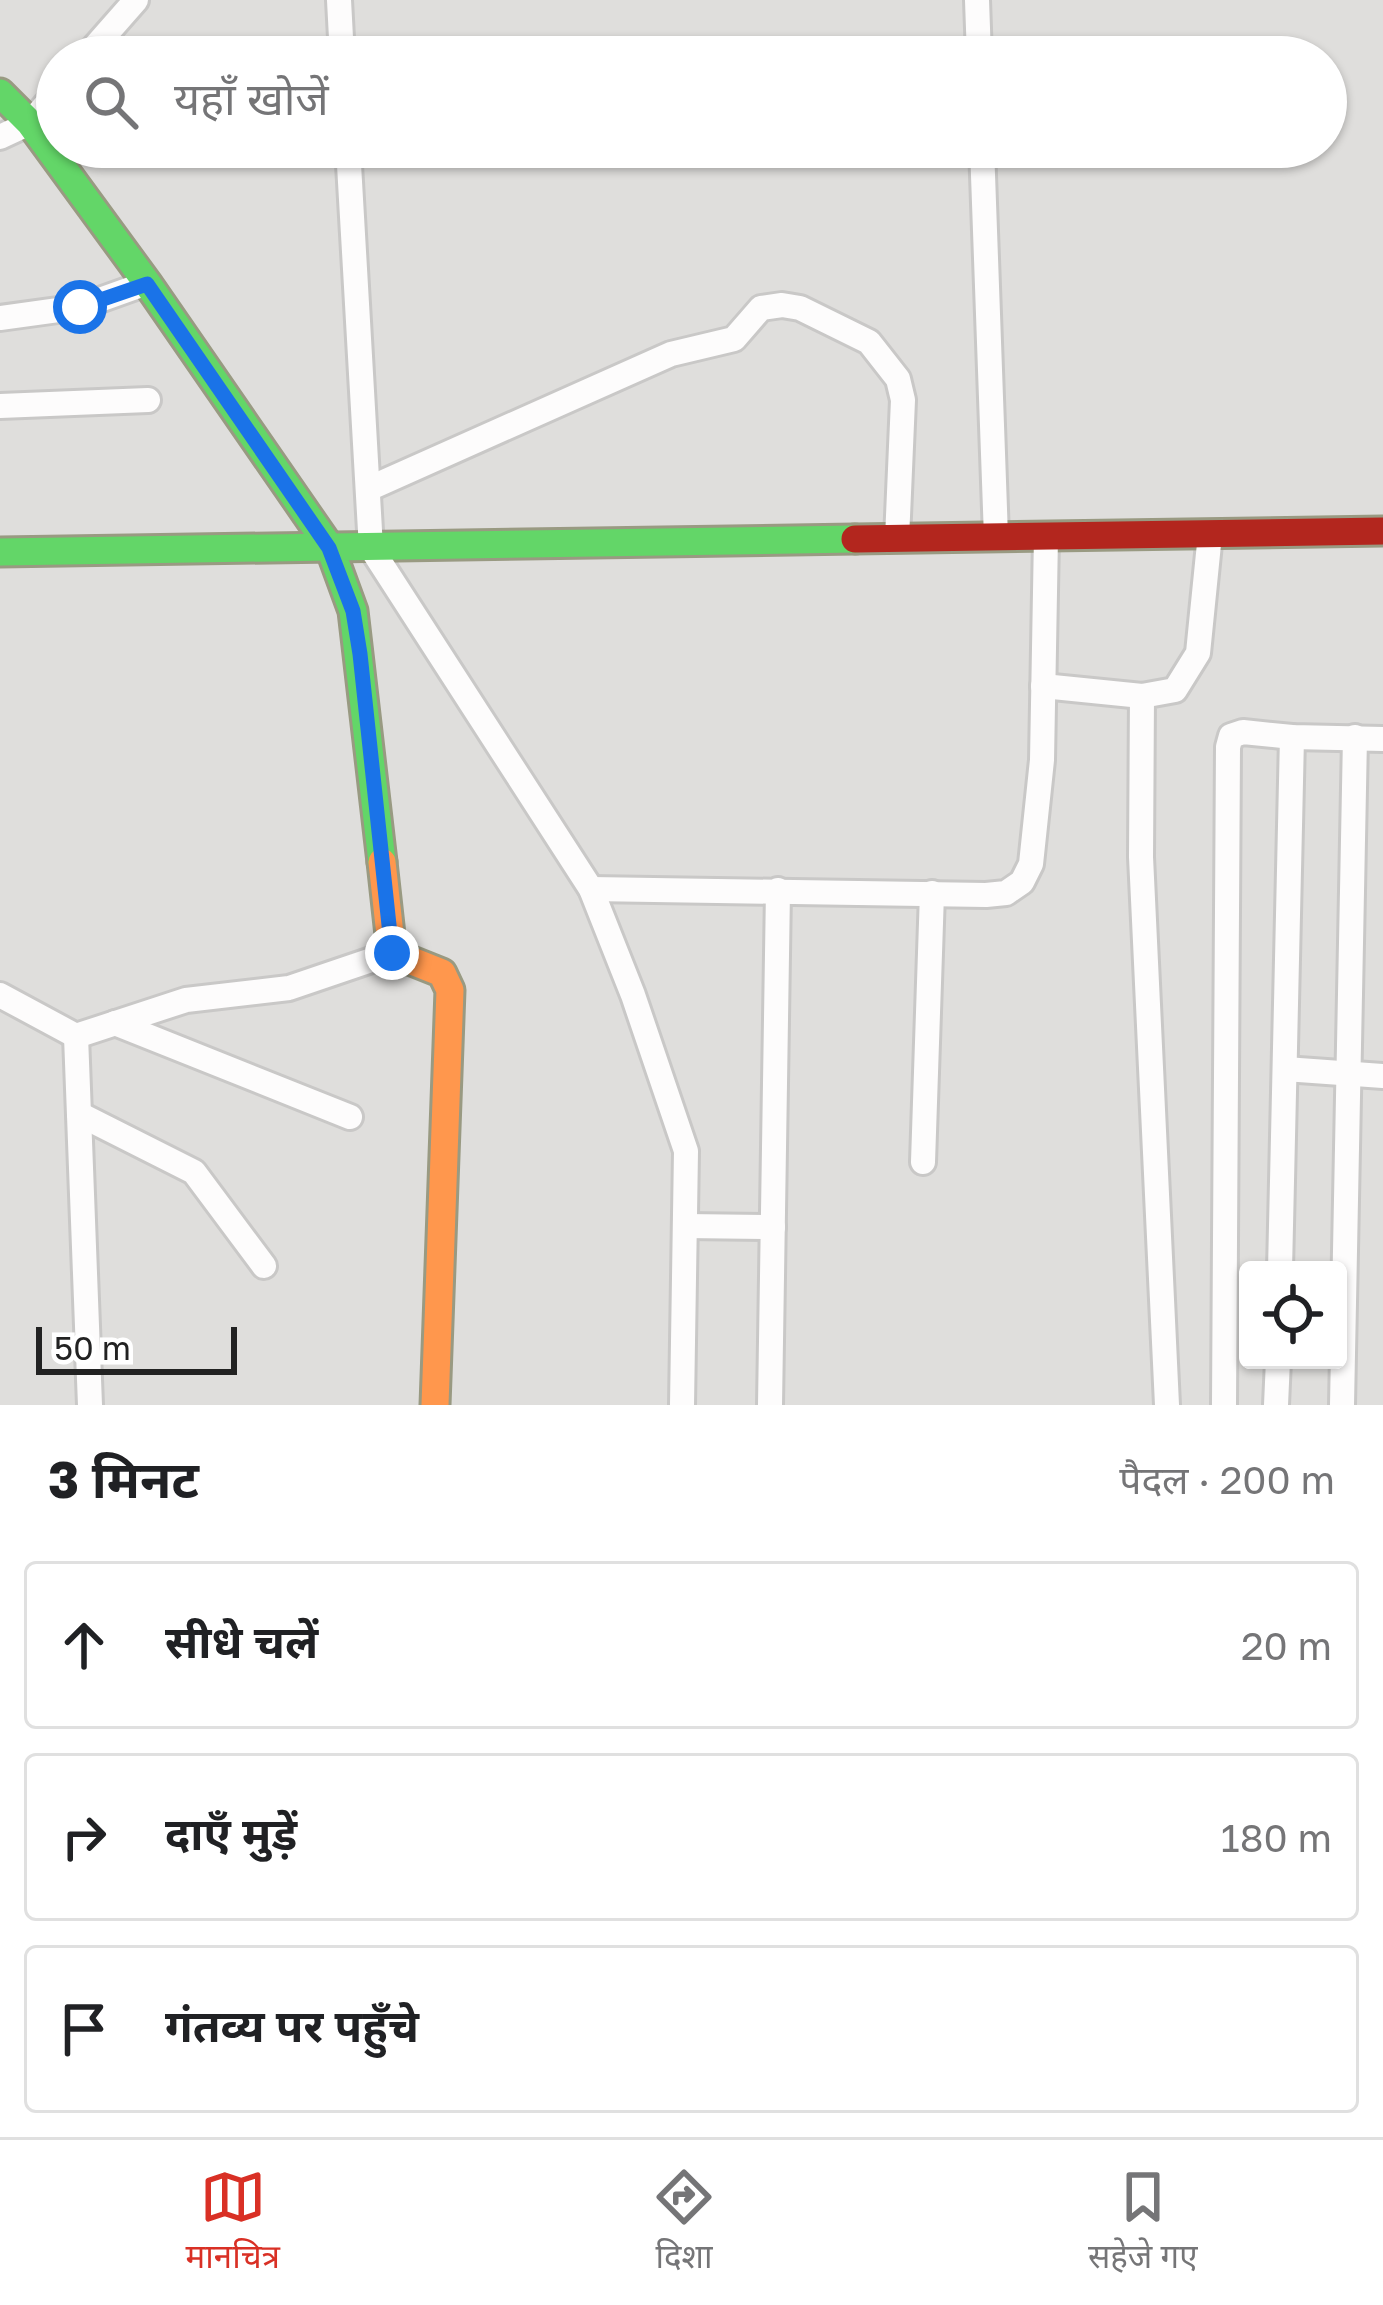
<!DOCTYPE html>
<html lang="hi">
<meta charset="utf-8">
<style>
body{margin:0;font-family:"Golos Text","Noto Sans Devanagari",sans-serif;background:#f2f2f2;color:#202124}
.controls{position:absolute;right:36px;bottom:36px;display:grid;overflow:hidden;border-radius:12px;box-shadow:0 3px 9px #0004}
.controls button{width:108px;height:108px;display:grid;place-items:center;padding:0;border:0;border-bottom:3px solid #e0e0e0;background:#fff;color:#202124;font:60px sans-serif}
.scale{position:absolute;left:36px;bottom:30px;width:201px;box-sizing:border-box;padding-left:12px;border:6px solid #222;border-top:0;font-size:33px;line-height:42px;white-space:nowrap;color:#222;-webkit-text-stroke:9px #fff;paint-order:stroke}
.stop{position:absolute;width:36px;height:36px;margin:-27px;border:9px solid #1a73e8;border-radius:50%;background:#fff}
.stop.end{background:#1a73e8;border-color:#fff;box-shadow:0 3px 12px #0008}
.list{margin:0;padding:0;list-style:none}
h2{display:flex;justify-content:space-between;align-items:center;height:156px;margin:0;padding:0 48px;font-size:51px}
h2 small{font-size:39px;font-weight:400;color:#757577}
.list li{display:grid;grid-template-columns:78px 1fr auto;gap:36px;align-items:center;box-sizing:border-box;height:168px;margin:0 24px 24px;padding:0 24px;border:3px solid #e0e0e0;border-radius:12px}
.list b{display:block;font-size:45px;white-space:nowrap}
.list em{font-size:39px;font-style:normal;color:#757577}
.icon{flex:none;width:66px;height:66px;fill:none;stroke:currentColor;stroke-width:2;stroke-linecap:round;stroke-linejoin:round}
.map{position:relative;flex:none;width:1383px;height:1405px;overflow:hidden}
.search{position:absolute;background:#fff;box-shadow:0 3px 9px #0004;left:36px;right:36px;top:36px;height:132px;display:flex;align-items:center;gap:30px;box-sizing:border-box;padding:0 42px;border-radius:66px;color:#757577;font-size:45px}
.sheet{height:732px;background:#fff}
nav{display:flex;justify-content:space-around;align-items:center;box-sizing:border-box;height:168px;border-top:3px solid #e0e0e0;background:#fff;font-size:33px;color:#757577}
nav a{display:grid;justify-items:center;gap:6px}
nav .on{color:#d93025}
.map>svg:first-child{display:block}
.residential{fill:#dfdedc;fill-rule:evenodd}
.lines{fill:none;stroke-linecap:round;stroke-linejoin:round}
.street-casing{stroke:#c9c8c7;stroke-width:30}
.fast-casing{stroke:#999a82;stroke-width:33}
.slow-casing{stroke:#999a82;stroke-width:33}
.jam-casing{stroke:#999a82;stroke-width:33}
.street{stroke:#fdfcfc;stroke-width:24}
.fast{stroke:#63d668;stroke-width:27}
.slow{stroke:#ff974d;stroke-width:27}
.jam{stroke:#b3261e;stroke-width:27}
.route{stroke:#1a73e8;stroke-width:15}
</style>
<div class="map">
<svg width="1383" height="1405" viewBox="0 0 1383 1405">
<rect width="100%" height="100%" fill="#f0eeeb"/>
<path class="residential" d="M0,0H1383V1405H0ZM57,57H1326V147H57ZM1248,1270H1338V1360H1248Z"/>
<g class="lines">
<defs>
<g id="street">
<polyline points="339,0 342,57"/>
<polyline points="977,0 979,57"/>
<polyline points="86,57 136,0"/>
<polyline points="0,137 30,123 57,92"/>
<polyline points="348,147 371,548 591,889 633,995 686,1151 682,1405"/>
<polyline points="982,147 996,537"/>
<polyline points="0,318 80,307 147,283"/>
<polyline points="0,406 148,400"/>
<polyline points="368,489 671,354 734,339 761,308 782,305 800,308 869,342 898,379 903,400 897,539"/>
<polyline points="1043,686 1142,696"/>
<polyline points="591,889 986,895 1006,893 1022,882 1031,864 1042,760 1046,536"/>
<polyline points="0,995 76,1036 186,1000 289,988 392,953"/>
<polyline points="115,1023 350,1117"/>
<polyline points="76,1036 90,1405"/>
<polyline points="1285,1069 1383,1076"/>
<polyline points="79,1114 194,1172 264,1266"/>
<polyline points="923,1162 932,893"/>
<polyline points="686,1226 773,1227"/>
<polyline points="1280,1270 1292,737"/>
<polyline points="770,1405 778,890"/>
<polyline points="1167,1405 1141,857 1142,696 1175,690 1198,653 1210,534"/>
<polyline points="1224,1405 1228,747 1231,736 1243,732 1292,737 1383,739"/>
<polyline points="1276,1405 1278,1360"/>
<polyline points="1342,1405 1355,737"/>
</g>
<g id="fast">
<polyline points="0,93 30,123 147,283 330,548 353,611 382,862"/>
<polyline points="0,552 855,539"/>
</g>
<polyline id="slow" points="382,862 392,953 442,973 450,990 435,1405"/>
<polyline id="jam" points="855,539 1383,531"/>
</defs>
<use href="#street" class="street-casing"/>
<use href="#fast" class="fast-casing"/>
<use href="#slow" class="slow-casing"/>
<use href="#jam" class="jam-casing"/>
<use href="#street" class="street"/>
<use href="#fast" class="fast"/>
<use href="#slow" class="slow"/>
<use href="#jam" class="jam"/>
</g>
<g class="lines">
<polyline class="route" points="80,307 147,284 329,548 353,611 360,654 392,953"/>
</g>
</svg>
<div class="controls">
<button><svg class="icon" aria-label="locate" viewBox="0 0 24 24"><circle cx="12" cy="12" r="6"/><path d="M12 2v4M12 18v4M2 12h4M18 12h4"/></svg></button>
</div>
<div class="scale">50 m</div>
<div class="stop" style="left:80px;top:307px"></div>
<div class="stop end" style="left:392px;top:953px"></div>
<div class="search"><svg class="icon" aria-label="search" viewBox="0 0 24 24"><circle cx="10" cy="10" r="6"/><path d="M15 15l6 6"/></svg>यहाँ खोजें</div>
</div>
<section class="sheet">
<h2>3 मिनट<small>पैदल · 200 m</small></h2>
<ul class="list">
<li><svg class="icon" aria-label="ahead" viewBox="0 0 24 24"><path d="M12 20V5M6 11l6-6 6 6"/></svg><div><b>सीधे चलें</b></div><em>20 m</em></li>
<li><svg class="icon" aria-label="right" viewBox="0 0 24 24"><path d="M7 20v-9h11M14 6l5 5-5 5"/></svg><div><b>दाएँ मुड़ें</b></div><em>180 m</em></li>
<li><svg class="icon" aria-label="arrive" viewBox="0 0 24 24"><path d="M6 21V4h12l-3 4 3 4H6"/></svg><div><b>गंतव्य पर पहुँचे</b></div></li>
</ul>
</section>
<nav>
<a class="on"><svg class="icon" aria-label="map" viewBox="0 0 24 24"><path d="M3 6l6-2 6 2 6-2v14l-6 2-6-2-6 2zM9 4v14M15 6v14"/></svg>मानचित्र</a>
<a><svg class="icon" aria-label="directions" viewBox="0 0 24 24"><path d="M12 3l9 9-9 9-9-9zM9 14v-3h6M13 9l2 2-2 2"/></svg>दिशा</a>
<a><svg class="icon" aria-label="saved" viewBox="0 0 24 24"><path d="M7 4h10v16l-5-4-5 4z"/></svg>सहेजे गए</a>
</nav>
